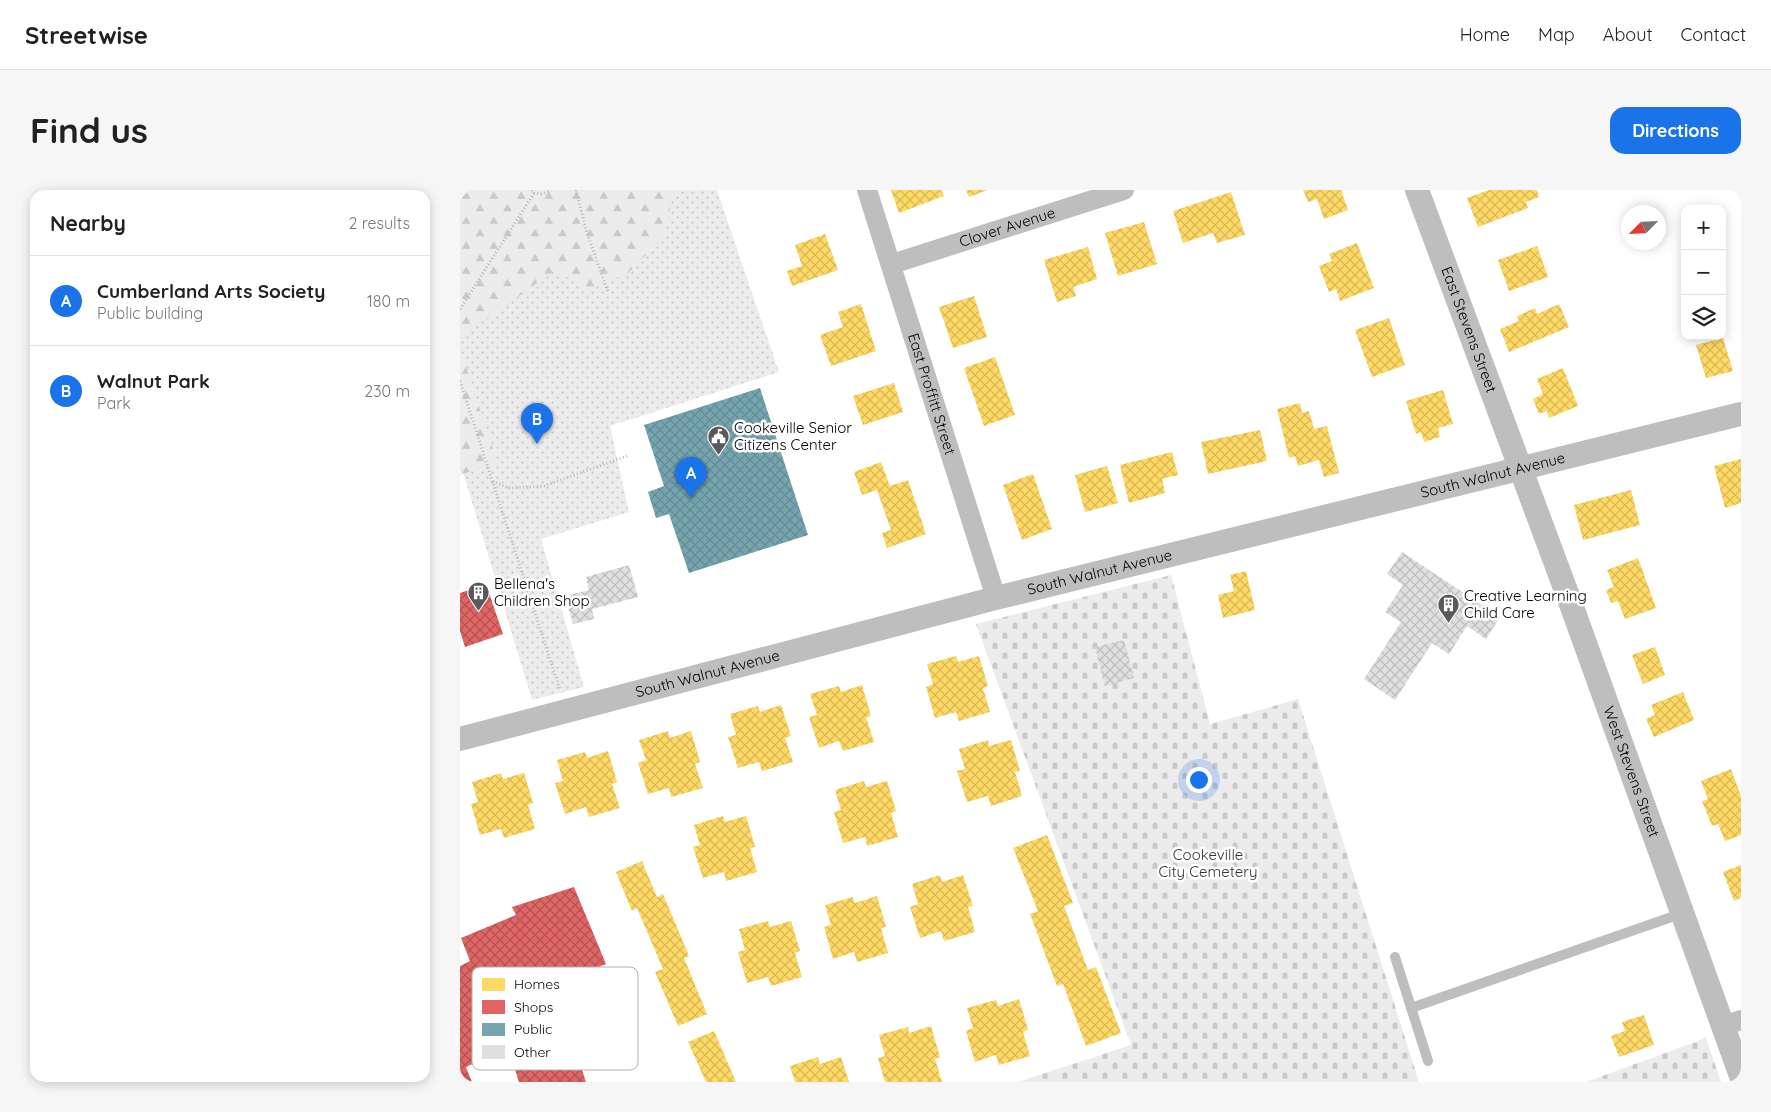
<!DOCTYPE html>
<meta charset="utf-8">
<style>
body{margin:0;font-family:Quicksand,sans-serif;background:#f6f6f6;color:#222}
.controls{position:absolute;right:15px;top:15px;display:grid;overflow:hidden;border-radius:10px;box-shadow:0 2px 12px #0003}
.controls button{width:45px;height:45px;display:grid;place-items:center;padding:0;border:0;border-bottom:1px solid #e0e0e0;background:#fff;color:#222;font:25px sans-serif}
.compass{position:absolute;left:1161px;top:15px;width:45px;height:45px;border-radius:50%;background:#fff;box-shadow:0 2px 12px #0003;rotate:246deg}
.you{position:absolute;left:738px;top:589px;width:18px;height:18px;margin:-12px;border:4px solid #fff;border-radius:50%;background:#1a73e8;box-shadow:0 0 0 8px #1a73e833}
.badge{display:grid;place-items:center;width:32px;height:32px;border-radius:50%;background:#1a73e8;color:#fff;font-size:16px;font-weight:700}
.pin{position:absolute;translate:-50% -41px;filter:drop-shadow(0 1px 2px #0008)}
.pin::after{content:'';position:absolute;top:26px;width:18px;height:15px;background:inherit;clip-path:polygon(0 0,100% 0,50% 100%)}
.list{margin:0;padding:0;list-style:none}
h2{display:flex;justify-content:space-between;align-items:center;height:65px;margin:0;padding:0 20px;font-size:21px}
h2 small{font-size:16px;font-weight:400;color:#767676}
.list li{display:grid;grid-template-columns:32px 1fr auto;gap:15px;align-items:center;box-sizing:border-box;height:90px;padding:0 20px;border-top:1px solid #e0e0e0}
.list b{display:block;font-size:19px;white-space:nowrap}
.list p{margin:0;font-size:16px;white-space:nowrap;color:#767676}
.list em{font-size:16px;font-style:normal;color:#767676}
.icon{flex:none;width:28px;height:28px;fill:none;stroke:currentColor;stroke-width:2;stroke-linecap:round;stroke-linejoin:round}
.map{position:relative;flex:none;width:1281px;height:892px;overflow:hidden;border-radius:15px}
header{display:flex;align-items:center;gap:30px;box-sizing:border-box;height:70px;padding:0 25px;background:#fff;border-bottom:1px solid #e0e0e0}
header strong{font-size:24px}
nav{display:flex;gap:28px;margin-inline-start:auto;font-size:18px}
.intro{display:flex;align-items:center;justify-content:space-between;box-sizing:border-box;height:120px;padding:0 30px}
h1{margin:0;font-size:35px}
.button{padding:12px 22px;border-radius:15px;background:#1a73e8;color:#fff;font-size:18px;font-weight:700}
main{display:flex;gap:30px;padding:0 30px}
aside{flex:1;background:#fff;border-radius:15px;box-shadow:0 2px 12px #0003}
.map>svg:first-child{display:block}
.grass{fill:url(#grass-dots)}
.forest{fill:url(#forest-firs)}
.cemetery{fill:url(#cemetery-stones)}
.homes{fill:url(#homes-cross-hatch)}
.shops{fill:url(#shops-cross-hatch)}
.public{fill:url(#public-cross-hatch)}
.building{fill:url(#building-cross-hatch)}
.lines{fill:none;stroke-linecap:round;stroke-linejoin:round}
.path{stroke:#b9b9b9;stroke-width:3;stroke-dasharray:1 2.5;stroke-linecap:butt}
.service{stroke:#bebebe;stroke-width:10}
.minor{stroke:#bebebe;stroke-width:20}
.tertiary{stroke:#bebebe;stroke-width:24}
.labels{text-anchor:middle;stroke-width:5;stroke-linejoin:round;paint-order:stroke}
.street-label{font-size:15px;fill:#000;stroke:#fff}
.poi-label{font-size:15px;fill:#000;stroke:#fff;text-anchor:start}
.park-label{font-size:15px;fill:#333;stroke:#fff}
.key{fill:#fff;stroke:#b2b2b2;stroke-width:1}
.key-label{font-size:14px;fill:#000}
</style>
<header>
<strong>Streetwise</strong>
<nav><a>Home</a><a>Map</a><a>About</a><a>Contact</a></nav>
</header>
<div class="intro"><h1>Find us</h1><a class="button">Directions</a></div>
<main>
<aside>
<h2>Nearby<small>2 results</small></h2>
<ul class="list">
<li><span class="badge">A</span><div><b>Cumberland Arts Society</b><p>Public building</p></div><em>180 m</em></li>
<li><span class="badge">B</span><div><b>Walnut Park</b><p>Park</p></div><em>230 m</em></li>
</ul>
</aside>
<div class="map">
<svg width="1281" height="892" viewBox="0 0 1281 892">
<defs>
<pattern id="grass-dots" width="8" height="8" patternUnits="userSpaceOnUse" patternTransform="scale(1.25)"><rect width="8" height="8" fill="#ececec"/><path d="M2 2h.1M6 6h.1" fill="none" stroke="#c9c9c9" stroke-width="1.8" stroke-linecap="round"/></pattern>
<pattern id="forest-firs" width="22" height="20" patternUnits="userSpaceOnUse" patternTransform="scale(1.25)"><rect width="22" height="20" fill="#ececec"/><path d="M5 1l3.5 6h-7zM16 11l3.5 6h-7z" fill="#c9c9c9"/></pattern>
<pattern id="cemetery-stones" width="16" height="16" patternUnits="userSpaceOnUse" patternTransform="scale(1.25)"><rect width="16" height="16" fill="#ececec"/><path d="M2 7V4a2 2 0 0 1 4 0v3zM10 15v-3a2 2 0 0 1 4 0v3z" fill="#c9c9c9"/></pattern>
<pattern id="homes-cross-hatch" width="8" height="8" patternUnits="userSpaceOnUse" patternTransform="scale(1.25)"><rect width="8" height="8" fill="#ffd966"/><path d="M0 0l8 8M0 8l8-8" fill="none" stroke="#d9b857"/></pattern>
<pattern id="shops-cross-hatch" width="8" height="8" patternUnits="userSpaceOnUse" patternTransform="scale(1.25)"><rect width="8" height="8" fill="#e06666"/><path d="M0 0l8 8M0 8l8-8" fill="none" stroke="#b35252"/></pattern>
<pattern id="public-cross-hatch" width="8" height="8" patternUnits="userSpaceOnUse" patternTransform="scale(1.25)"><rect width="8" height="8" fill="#76a5af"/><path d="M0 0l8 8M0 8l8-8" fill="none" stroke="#648c95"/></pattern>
<pattern id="building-cross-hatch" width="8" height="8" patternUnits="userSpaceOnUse" patternTransform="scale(1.25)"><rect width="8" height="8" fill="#dfdfdf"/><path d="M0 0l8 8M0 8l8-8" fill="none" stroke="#bebebe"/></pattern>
</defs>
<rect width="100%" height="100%" fill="#fff"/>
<polygon class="grass" points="0,0 257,0 319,182 150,236 169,322 81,349 124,497 72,510 0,272"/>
<g class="forest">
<polygon points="0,0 214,0 204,47 167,84 127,99 95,80 47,115 10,139 0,149"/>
<polygon points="0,158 37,272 0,285"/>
</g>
<g class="cemetery">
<polygon points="711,385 750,534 838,509 959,892 558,892 671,855 516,434"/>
<polygon points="1246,848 1261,892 1126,892"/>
</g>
<g class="homes">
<polygon points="431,0 481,0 484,6 439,23"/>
<polygon points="506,0 528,0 509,7"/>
<polygon points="843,0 881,0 888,20 864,29 857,9 848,12"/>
<polygon points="1029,0 1077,0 1079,7 1066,12 1068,18 1018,37 1007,8"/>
<polygon points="771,2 785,45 757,53 753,43 723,53 713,21"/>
<polygon points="684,32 697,74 658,86 645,43"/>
<polygon points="365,44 378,80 332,96 327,81 342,76 335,55"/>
<polygon points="897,53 914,98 880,111 876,99 869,102 859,76 872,71 869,64"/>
<polygon points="1077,56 1088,87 1049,101 1038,70"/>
<polygon points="628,57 637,89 613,97 616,106 597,112 584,70"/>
<polygon points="514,106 527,147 493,158 479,117"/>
<polygon points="401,114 416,161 371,176 360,145 383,137 378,122"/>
<polygon points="1099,114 1109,137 1049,162 1040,139 1059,131 1057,126 1075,118 1077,124"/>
<polygon points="929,128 945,175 912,187 895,140"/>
<polygon points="1263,148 1273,181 1246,188 1236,155"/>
<polygon points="535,167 555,225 524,236 504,178"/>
<polygon points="1103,178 1118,216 1089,228 1087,221 1079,224 1073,209 1083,204 1077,189"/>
<polygon points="434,193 443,222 403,235 393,206"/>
<polygon points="983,200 993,234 978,238 980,247 964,252 961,242 956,244 946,211"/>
<polygon points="840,213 842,223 849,221 854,239 867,236 879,283 864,287 859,270 838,276 835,266 829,268 817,219"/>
<polygon points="800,240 807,271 748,284 741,252"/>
<polygon points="712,262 718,285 702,289 705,303 669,313 660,275"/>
<polygon points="1281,269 1281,313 1265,318 1254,276"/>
<polygon points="421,272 430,296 448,290 466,344 427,358 422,343 431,340 417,300 402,305 394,282"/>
<polygon points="647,276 658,313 625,322 615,285"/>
<polygon points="573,284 592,339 562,350 543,295"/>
<polygon points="1171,300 1180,335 1123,350 1114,315"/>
<polygon points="1178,368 1196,418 1165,429 1158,411 1151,413 1146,400 1154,397 1147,380"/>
<polygon points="786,381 795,420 763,428 758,405 774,401 770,385"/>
<polygon points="1195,457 1205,485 1183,494 1172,465"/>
<polygon points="496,466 498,472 519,466 528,496 523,498 530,522 499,531 496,522 475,528 466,497 473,494 467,474"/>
<polygon points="402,495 411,526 406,527 414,552 383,561 379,551 359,558 349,527 357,525 350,504 379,496 381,502"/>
<polygon points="1223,502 1234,530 1194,547 1186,529 1195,525 1191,515"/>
<polygon points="321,515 331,546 325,548 333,572 302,581 299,572 278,578 268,547 276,545 270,524 298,516 300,522"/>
<polygon points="208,541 210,548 231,541 240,572 235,574 243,598 211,607 209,598 188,604 178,573 186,570 179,550"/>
<polygon points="528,550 529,556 551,550 560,581 555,582 562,606 531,616 528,606 507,612 497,581 505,579 499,559"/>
<polygon points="148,561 157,592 152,594 160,618 129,627 126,617 105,624 95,593 103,591 97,570 125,562 127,568"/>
<polygon points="1271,579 1281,606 1281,645 1265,651 1258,634 1252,636 1242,611 1248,609 1241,591"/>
<polygon points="41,583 43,589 64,583 73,613 68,615 75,639 44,648 41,639 20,645 11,614 18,612 12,592"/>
<polygon points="404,591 406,597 427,591 436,621 431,623 438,647 407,656 405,647 383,653 374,622 381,620 375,600"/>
<polygon points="263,626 265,632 286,626 295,657 290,658 297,682 266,691 264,682 243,688 233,657 240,655 234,635"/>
<polygon points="587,645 613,713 604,716 628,780 636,777 661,843 626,856 603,794 597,796 570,724 578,721 553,658"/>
<polygon points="182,671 197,707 203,704 229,766 224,768 247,824 218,836 195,782 203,779 177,718 172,721 156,682"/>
<polygon points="1281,675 1281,708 1274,711 1263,682"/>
<polygon points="480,685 482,692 503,685 513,716 508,717 515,742 484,751 481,741 460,748 450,717 458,714 452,694"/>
<polygon points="417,706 426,737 421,738 428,763 397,772 394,762 373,769 364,737 371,735 365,715 393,707 395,713"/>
<polygon points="308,731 310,737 331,731 340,761 335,763 342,787 311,796 308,787 287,793 278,762 285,760 279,739"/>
<polygon points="559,809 568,840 563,842 570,866 539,875 536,865 515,872 506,841 513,838 507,818 536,810 538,816"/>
<polygon points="1184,825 1194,855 1159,867 1151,846 1165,841 1162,832"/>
<polygon points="471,836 480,867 475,869 482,892 425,892 418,868 425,866 419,845 448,837 449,843"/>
<polygon points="254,841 276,892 246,892 228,852"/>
<polygon points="358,867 360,874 381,867 389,892 335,892 330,876"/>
</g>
<g class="shops">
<polygon points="26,394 43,444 5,457 0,441 0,403"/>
<polygon points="114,697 146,774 15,828 23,848 17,851 24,869 6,877 12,892 0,892 0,776 10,771 1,748 56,725 52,717"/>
<polygon points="107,835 126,892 59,892 47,855"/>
</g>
<polygon class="public" points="300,198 348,345 229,383 209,324 196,328 188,302 204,296 184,235"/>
<g class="building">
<polygon points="942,362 1040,427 1026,449 1007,436 989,464 972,453 935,510 904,489 941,432 925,422 943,395 927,384"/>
<polygon points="169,375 178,407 132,419 134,429 113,434 105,406 129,400 126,387"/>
<polygon points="664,450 674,488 645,496 635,457"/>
</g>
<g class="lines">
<g class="path">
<polyline points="72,0 74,3 81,4 91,0"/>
<polyline points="116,0 127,43 148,102"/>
<polyline points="0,119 74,3"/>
<polyline points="0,191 100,500"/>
<polyline points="33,291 48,298 84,296 167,266"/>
</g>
<g class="service">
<polyline points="935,767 968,871"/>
<polyline points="951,818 1223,723"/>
</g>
<g class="minor">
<path id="s1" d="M407,0L536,408"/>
<path id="s2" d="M432,74L664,0"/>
<polyline points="1263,836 1281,830"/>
</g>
<g class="tertiary">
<path id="s3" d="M957,0L1112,417L1281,886"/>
<path id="s4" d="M0,549L536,408L1281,224"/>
</g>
</g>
<defs>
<symbol id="civic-pin" viewBox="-11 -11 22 30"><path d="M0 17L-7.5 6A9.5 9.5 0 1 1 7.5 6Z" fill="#595959" stroke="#fff"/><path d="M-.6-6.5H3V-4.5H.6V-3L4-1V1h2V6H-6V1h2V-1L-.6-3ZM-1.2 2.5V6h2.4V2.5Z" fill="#fff"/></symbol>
<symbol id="building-pin" viewBox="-11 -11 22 30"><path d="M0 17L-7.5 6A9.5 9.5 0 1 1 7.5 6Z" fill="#595959" stroke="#fff"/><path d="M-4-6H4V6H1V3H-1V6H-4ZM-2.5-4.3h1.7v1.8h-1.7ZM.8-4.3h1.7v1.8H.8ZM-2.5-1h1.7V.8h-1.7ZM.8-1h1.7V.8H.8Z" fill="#fff"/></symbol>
</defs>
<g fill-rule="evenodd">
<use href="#civic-pin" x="246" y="234" width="25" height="34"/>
<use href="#building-pin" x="6" y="390" width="25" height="34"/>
<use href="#building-pin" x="976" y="402" width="25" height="34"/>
</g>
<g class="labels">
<g class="street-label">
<text dy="5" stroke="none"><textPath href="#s2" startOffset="121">Clover Avenue</textPath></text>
<text dy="5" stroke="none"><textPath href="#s3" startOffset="149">East Stevens Street</textPath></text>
<text dy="5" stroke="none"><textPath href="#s1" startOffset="214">East Proffitt Street</textPath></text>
<text dy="5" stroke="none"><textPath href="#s4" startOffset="1066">South Walnut Avenue</textPath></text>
<text dy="5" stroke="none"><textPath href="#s4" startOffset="661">South Walnut Avenue</textPath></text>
<text dy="5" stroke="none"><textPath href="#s4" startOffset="256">South Walnut Avenue</textPath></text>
<text dy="5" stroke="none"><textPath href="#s3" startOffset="620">West Stevens Street</textPath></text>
</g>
<g class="poi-label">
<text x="274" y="243">Cookeville Senior<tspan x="274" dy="17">Citizens Center</tspan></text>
<text x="34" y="399">Bellena's<tspan x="34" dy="17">Children Shop</tspan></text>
<text x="1004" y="411">Creative Learning<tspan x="1004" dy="17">Child Care</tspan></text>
</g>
<g class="park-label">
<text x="748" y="670">Cookeville<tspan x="748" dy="17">City Cemetery</tspan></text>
</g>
</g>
<rect x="12" y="777" width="166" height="103" rx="8" class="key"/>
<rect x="22" y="788" width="23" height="13" fill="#ffd966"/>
<rect x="22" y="810" width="23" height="14" fill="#e06666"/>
<rect x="22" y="833" width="23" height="13" fill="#76a5af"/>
<rect x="22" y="855" width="23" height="14" fill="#dfdfdf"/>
<g class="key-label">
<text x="54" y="799">Homes</text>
<text x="54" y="822">Shops</text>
<text x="54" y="844">Public</text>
<text x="54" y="867">Other</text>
</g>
</svg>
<div class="controls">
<button>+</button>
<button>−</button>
<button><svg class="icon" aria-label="layers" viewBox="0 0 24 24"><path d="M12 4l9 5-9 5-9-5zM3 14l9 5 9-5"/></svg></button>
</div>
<svg class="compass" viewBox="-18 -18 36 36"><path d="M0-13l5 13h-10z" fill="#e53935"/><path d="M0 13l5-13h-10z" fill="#767676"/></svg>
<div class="you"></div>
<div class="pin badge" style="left:231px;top:308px">A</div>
<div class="pin badge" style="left:77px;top:254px">B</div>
</div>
</main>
